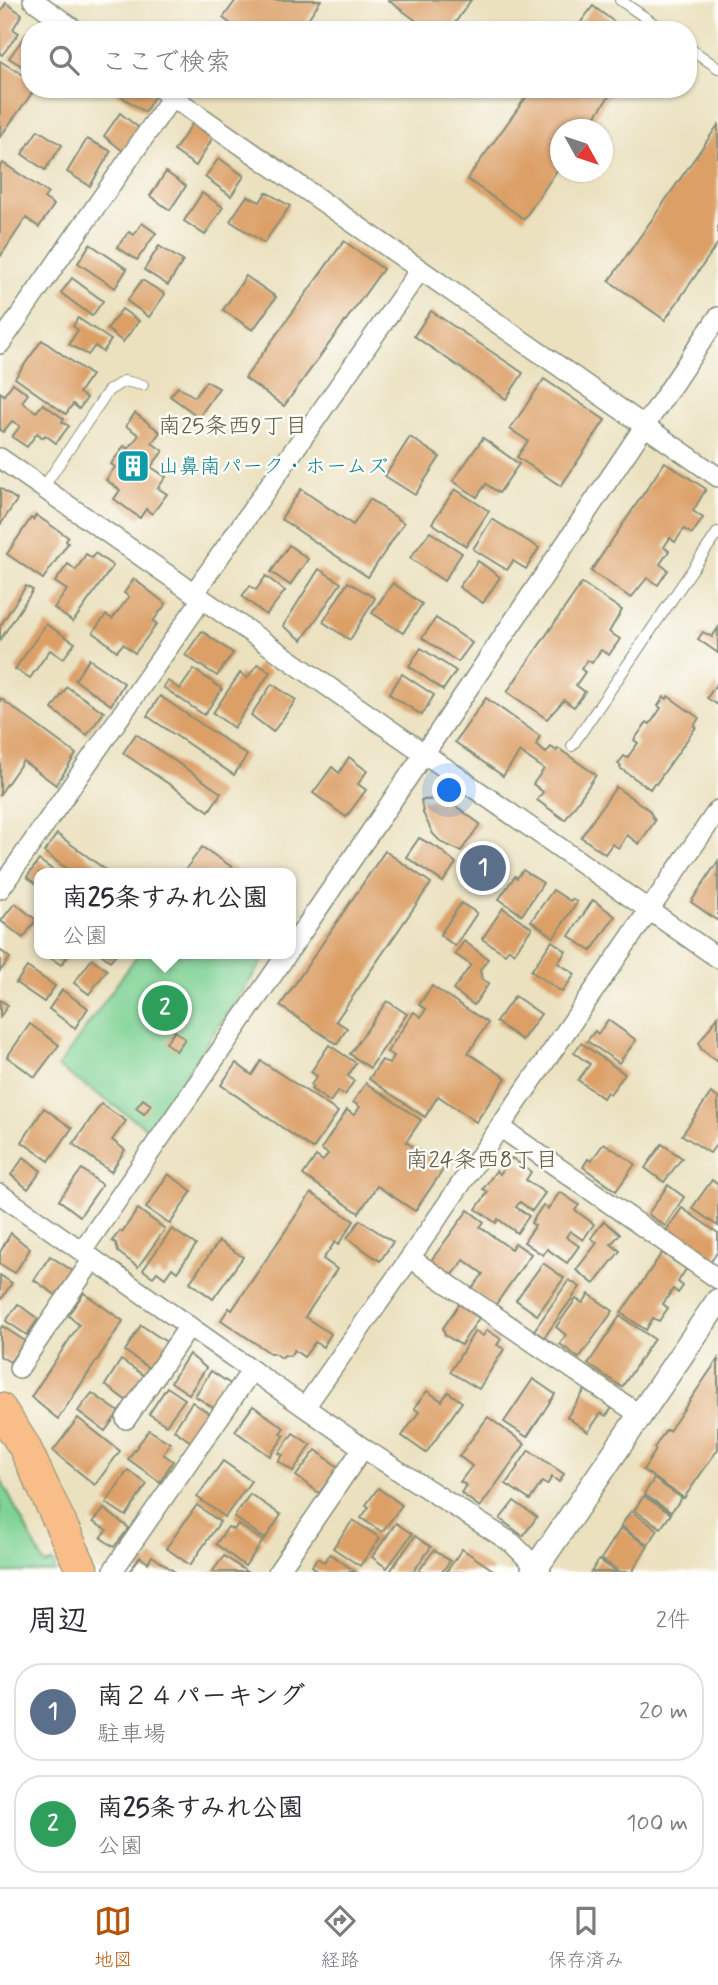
<!DOCTYPE html>
<html lang="ja">
<meta charset="utf-8">
<style>
body{margin:0;font-family:Mynerve,"Klee One",sans-serif;background:#f2f2f3;color:#2b2b33}
.compass{position:absolute;left:550px;top:119px;width:63px;height:63px;border-radius:50%;background:#fff;box-shadow:0 2px 5px #0004;rotate:130deg}
.you{position:absolute;left:450px;top:791px;width:24px;height:24px;margin:-18px;border:5px solid #fff;border-radius:50%;background:#1a73e8;box-shadow:0 0 0 10px #1a73e833}
.badge{display:grid;place-items:center;width:46px;height:46px;border-radius:50%;background:#b45309;color:#fff;font-size:23px;font-weight:700}
.pin{position:absolute;translate:-50% -50%;border:4px solid #fff;box-shadow:0 2px 7px #0006}
.popup{position:absolute;left:34px;top:868px;width:262px;height:91px;box-sizing:border-box;display:grid;place-content:center;border-radius:14px;background:#fff;filter:drop-shadow(0 2px 5px #0005);font-size:23px;white-space:nowrap;color:#7c7c81}
.popup b{font-size:26px;color:#2b2b33}
.popup::after{content:'';position:absolute;left:50%;top:100%;margin-left:-14px;border:14px solid transparent;border-top-color:#fff}
.list{margin:0;padding:0;list-style:none}
h2{display:flex;justify-content:space-between;align-items:center;height:91px;margin:0;padding:0 28px;font-size:30px}
h2 small{font-size:23px;font-weight:400;color:#7c7c81}
.list li{display:grid;grid-template-columns:46px 1fr auto;gap:21px;align-items:center;box-sizing:border-box;height:98px;margin:0 14px 14px;padding:0 14px;border:2px solid #e1e1e2;border-radius:28px}
.list b{display:block;font-size:26px;white-space:nowrap}
.list p{margin:0;font-size:23px;white-space:nowrap;color:#7c7c81}
.list em{font-size:23px;font-style:normal;color:#7c7c81}
.icon{flex:none;width:38px;height:38px;fill:none;stroke:currentColor;stroke-width:2;stroke-linecap:round;stroke-linejoin:round}
.map{position:relative;flex:none;width:718px;height:1572px;overflow:hidden}
.search{position:absolute;background:#fff;box-shadow:0 2px 5px #0004;left:21px;right:21px;top:21px;height:77px;display:flex;align-items:center;gap:18px;box-sizing:border-box;padding:0 24px;border-radius:28px;color:#7c7c81;font-size:26px}
.sheet{height:315px;background:#fff}
nav{display:flex;justify-content:space-around;align-items:center;box-sizing:border-box;height:98px;border-top:2px solid #e1e1e2;background:#fff;font-size:19px;color:#7c7c81}
nav a{display:grid;justify-items:center;gap:4px}
nav .on{color:#b45309}
.map>svg:first-child{display:block}
.green{fill:#80d395;stroke:#508864;stroke-width:2}
.building{fill:#dc9f66}
.lines{fill:none;stroke-linecap:round;stroke-linejoin:round}
.service-casing{stroke:#858f7a;stroke-width:12}
.minor-casing{stroke:#858f7a;stroke-width:22}
.tertiary-casing{stroke:#858f7a;stroke-width:27}
.primary-casing{stroke:#858f7a;stroke-width:34}
.service{stroke:#fff;stroke-width:10}
.minor{stroke:#fff;stroke-width:19}
.tertiary{stroke:#fff;stroke-width:24}
.primary{stroke:#f8bd88;stroke-width:32}
.labels{text-anchor:middle;stroke-width:5;stroke-linejoin:round;paint-order:stroke}
.culture-label{font-size:21px;fill:#0d838f;stroke:#fdfcf7;text-anchor:start}
.neighbourhood-label{font-size:23px;fill:#615f46;stroke:#fdfcf7}
</style>
<div class="map">
<svg width="718" height="1572" viewBox="0 0 718 1572">
<rect width="100%" height="100%" fill="#fdfcf7"/>
<filter id="ink" filterUnits="userSpaceOnUse"><feTurbulence type="fractalNoise" baseFrequency=".0143" numOctaves="2"/><feDisplacementMap in="SourceGraphic" scale="14" xChannelSelector="R" yChannelSelector="G"/><feConvolveMatrix kernelMatrix="1 2 1 2 8 2 1 2 1" color-interpolation-filters="sRGB"/></filter>
<filter id="wash" filterUnits="userSpaceOnUse"><feTurbulence type="fractalNoise" baseFrequency=".00686" numOctaves="4" result="noise"/><feDisplacementMap in="SourceGraphic" scale="28" xChannelSelector="R" yChannelSelector="G"/><feGaussianBlur stdDeviation="1.57" result="paint"/><feColorMatrix in="noise" values="0 0 0 0 0 0 0 0 0 0 0 0 0 0 0 0 0 1.4 0 .05"/><feComposite in="paint" operator="in"/></filter>
<g filter="url(#wash)">
<rect width="100%" height="100%" fill="#ebe1bf"/>
<g class="green">
<polygon points="138,954 268,954 148,1129 58,1067"/>
<polygon points="0,1478 45,1565 53,1562 56,1572 0,1572"/>
</g>
<g id="blocks">
<g class="building">
<polygon points="236,0 321,0 300,30 239,30 223,18"/>
<polygon points="388,0 471,0 450,30 429,30"/>
<polygon points="6,3 22,14 13,29 19,33 2,55 0,54 0,13"/>
<polygon points="593,6 625,30 575,30"/>
<polygon points="30,29 30,71 9,58"/>
<polygon points="0,61 30,79 30,89 35,89 0,137"/>
<polygon points="110,89 146,89 155,95 145,112"/>
<polygon points="532,89 614,89 586,130 560,130 560,166 524,219 467,179"/>
<polygon points="120,113 139,128 123,151 104,136"/>
<polygon points="192,124 213,137 196,166 174,151"/>
<polygon points="718,125 718,243 665,320 609,281"/>
<polygon points="38,130 62,145 45,170 22,154"/>
<polygon points="87,139 111,151 90,186 67,172"/>
<polygon points="219,158 244,176 231,196 205,177"/>
<polygon points="3,163 48,193 44,198 54,205 39,227 26,218 0,257 0,167"/>
<polygon points="166,172 186,186 170,210 150,196"/>
<polygon points="266,192 290,206 264,243 230,221 247,196 260,202"/>
<polygon points="202,193 223,207 205,235 184,221"/>
<polygon points="142,223 156,233 137,260 117,247 129,232 134,235"/>
<polygon points="344,241 383,269 284,406 245,378"/>
<polygon points="90,244 127,269 115,288 78,263"/>
<polygon points="159,246 183,261 168,285 144,270"/>
<polygon points="246,276 276,297 253,330 223,310"/>
<polygon points="72,278 103,301 92,316 61,293"/>
<polygon points="142,280 165,294 149,317 127,301"/>
<polygon points="122,309 139,321 123,342 107,329"/>
<polygon points="431,311 523,373 506,399 414,336"/>
<polygon points="78,318 111,340 103,352 95,346 88,355 69,344 78,330 73,326"/>
<polygon points="42,340 91,375 79,393 87,398 79,409 73,404 66,414 15,378"/>
<polygon points="544,379 605,420 561,486 517,457 528,441 510,429"/>
<polygon points="206,381 219,388 199,417 170,396 178,387 195,397"/>
<polygon points="13,383 28,394 22,402 36,412 43,404 64,419 62,422 69,426 56,443 45,435 43,438 37,433 27,447 12,437 20,426 12,421 3,432 0,430 0,392 4,395"/>
<polygon points="135,413 160,432 152,443 163,451 151,467 166,477 158,488 167,494 152,514 146,509 140,518 114,499 120,490 106,480 115,467 111,464 124,446 128,449 139,435 126,426"/>
<polygon points="410,437 440,457 415,495 385,476"/>
<polygon points="483,438 519,464 499,493 486,484 477,497 453,481"/>
<polygon points="665,462 706,489 693,511 703,518 692,534 684,529 675,542 670,538 664,547 669,551 660,564 668,570 658,585 647,578 631,598 591,571"/>
<polygon points="0,488 17,500 0,525"/>
<polygon points="301,489 353,525 370,499 404,523 368,577 281,519"/>
<polygon points="455,489 489,511 466,546 432,523"/>
<polygon points="36,515 68,537 66,541 68,543 43,579 7,554 31,518 33,520"/>
<polygon points="492,519 539,548 526,569 513,561 507,570 473,549"/>
<polygon points="430,532 462,553 444,581 410,558"/>
<polygon points="289,545 308,559 290,585 271,572"/>
<polygon points="95,553 113,566 73,622 54,608 67,590 55,582 68,564 76,570 86,554 92,558"/>
<polygon points="478,561 500,577 483,603 459,587"/>
<polygon points="319,569 341,583 302,640 283,626"/>
<polygon points="266,576 285,591 266,615 242,596 250,586 256,590"/>
<polygon points="134,579 166,604 153,621 157,624 135,653 123,644 117,651 93,632 106,615 112,619 129,597 124,593"/>
<polygon points="348,582 375,598 350,640 323,622"/>
<polygon points="393,583 422,604 403,633 372,613"/>
<polygon points="582,583 622,610 609,632 620,639 609,655 601,650 592,663 587,660 581,669 585,672 576,685 585,692 574,707 564,700 547,719 507,692"/>
<polygon points="26,586 33,590 0,640 0,626"/>
<polygon points="436,618 472,643 458,662 422,638"/>
<polygon points="46,624 75,643 63,659 50,650 30,678 15,669"/>
<polygon points="718,628 718,653 698,639 703,632 712,637"/>
<polygon points="202,631 233,653 217,676 185,655"/>
<polygon points="421,648 456,671 443,690 409,666"/>
<polygon points="89,659 124,683 111,705 75,680"/>
<polygon points="258,664 270,672 234,728 213,713 240,673 247,678"/>
<polygon points="194,669 222,689 204,715 163,687 168,681 180,689"/>
<polygon points="402,674 434,695 422,715 389,694"/>
<polygon points="718,682 718,705 707,698"/>
<polygon points="272,684 296,700 273,732 251,715"/>
<polygon points="67,687 104,712 87,735 52,709"/>
<polygon points="160,696 247,755 234,775 147,716"/>
<polygon points="668,696 699,718 694,726 696,727 656,784 654,783 650,789 620,768 621,766 618,764 624,756 627,758 638,743 634,740 647,722 650,724 661,708 658,706 664,697 667,699"/>
<polygon points="0,698 76,754 56,785 23,761 0,794"/>
<polygon points="486,698 540,736 536,745 546,753 551,747 557,751 558,748 596,775 565,820 537,800 543,792 533,784 544,769 520,752 503,776 455,742"/>
<polygon points="136,734 221,793 209,811 123,753"/>
<polygon points="349,757 367,771 358,784 366,790 346,817 313,793 332,767 339,773"/>
<polygon points="616,787 649,810 655,821 639,844 627,835 619,848 612,844 605,854 581,837"/>
<polygon points="446,799 480,824 461,851 442,843 433,834 423,813 421,800"/>
<polygon points="57,834 110,873 73,873 44,852"/>
<polygon points="419,838 438,848 456,863 443,882 406,857"/>
<polygon points="202,847 241,873 183,873"/>
<polygon points="385,851 431,883 336,1021 347,1028 337,1044 280,1006"/>
<polygon points="39,860 57,873 39,873 39,886 27,877"/>
<polygon points="718,861 718,921 691,902"/>
<polygon points="523,870 543,883 522,915 499,899 515,876 517,878"/>
<polygon points="553,890 570,901 572,899 577,902 554,937 531,921"/>
<polygon points="593,900 615,916 591,951 569,936"/>
<polygon points="15,903 36,920 23,938 1,921"/>
<polygon points="461,903 477,913 455,946 440,935"/>
<polygon points="503,908 532,928 514,953 509,949 505,954 482,939"/>
<polygon points="464,941 488,959 480,970 482,979 489,983 474,1005 453,990 471,965 455,954"/>
<polygon points="552,941 566,951 558,963 575,974 562,992 531,971"/>
<polygon points="0,950 10,958 0,971"/>
<polygon points="45,954 70,954 61,965"/>
<polygon points="101,954 116,954 110,961"/>
<polygon points="92,959 107,970 89,994 74,983"/>
<polygon points="27,967 55,986 44,1002 16,983"/>
<polygon points="432,986 488,1023 468,1053 506,1078 476,1122 438,1096 425,1117 369,1079 382,1060 389,1064 394,1056 387,1052 414,1012 421,1017 426,1009 419,1005"/>
<polygon points="62,990 88,1008 75,1028 49,1009"/>
<polygon points="515,996 541,1014 522,1040 496,1022"/>
<polygon points="0,1000 8,1005 0,1017"/>
<polygon points="387,1001 407,1014 370,1068 350,1054"/>
<polygon points="718,1016 718,1062 701,1049 699,1043"/>
<polygon points="608,1020 636,1040 619,1063 587,1041 595,1031 598,1034"/>
<polygon points="30,1024 59,1045 35,1077 7,1057"/>
<polygon points="175,1031 185,1039 176,1051 166,1043"/>
<polygon points="581,1043 625,1074 610,1094 607,1092 603,1098 578,1080 590,1064 574,1053"/>
<polygon points="329,1045 356,1063 348,1076 354,1081 345,1095 338,1091 330,1102 311,1089 313,1087 311,1085 317,1076 311,1072"/>
<polygon points="261,1061 338,1112 313,1149 221,1085 236,1063 252,1075"/>
<polygon points="366,1083 421,1120 406,1142 445,1167 415,1211 377,1186 359,1213 303,1175 316,1156 323,1161 328,1154 321,1149 347,1110 354,1115 360,1107 353,1102"/>
<polygon points="711,1093 718,1098 718,1142 710,1153 682,1135"/>
<polygon points="143,1099 151,1105 144,1114 136,1108"/>
<polygon points="101,1104 126,1121 112,1140 125,1150 111,1172 73,1144"/>
<polygon points="44,1108 72,1128 49,1161 22,1142"/>
<polygon points="604,1143 635,1164 616,1191 583,1167 588,1159 591,1161"/>
<polygon points="662,1144 682,1158 664,1182 645,1168"/>
<polygon points="24,1157 41,1171 28,1189 11,1175"/>
<polygon points="512,1158 531,1172 526,1180 545,1193 532,1211 520,1202 516,1207 529,1216 517,1233 498,1219 496,1223 476,1209 488,1192 483,1189 496,1171 500,1174"/>
<polygon points="82,1169 102,1185 80,1216 59,1200"/>
<polygon points="168,1174 192,1191 170,1224 146,1208"/>
<polygon points="712,1180 718,1185 718,1226 692,1208"/>
<polygon points="668,1185 684,1197 665,1226 648,1214"/>
<polygon points="560,1192 579,1205 575,1210 594,1224 583,1240 570,1231 566,1237 579,1246 567,1263 547,1249 543,1255 524,1242 535,1226 531,1223 543,1205 548,1209"/>
<polygon points="311,1193 354,1221 338,1245 335,1242 323,1259 337,1269 305,1317 331,1334 323,1347 315,1342 304,1357 294,1350 290,1356 284,1355 282,1358 274,1353 270,1353 221,1320 229,1308 232,1310"/>
<polygon points="682,1208 718,1233 718,1251 710,1263 665,1232"/>
<polygon points="138,1209 165,1229 138,1267 118,1252 116,1243 112,1241 120,1231 122,1232"/>
<polygon points="468,1210 484,1222 480,1227 511,1249 515,1243 531,1254 494,1307 471,1290 483,1274 464,1260 451,1277 430,1262"/>
<polygon points="360,1220 393,1242 380,1261 347,1238"/>
<polygon points="604,1221 620,1234 611,1244 620,1251 594,1284 576,1270 597,1243 591,1238"/>
<polygon points="172,1229 196,1245 177,1272 172,1268 165,1278 157,1272 153,1277 143,1270"/>
<polygon points="11,1233 30,1249 15,1273 0,1264 0,1252"/>
<polygon points="219,1241 243,1257 213,1299 190,1282"/>
<polygon points="662,1253 686,1269 678,1282 683,1286 678,1293 673,1289 663,1304 668,1308 659,1321 653,1318 646,1330 621,1313"/>
<polygon points="50,1256 73,1271 56,1295 34,1280"/>
<polygon points="543,1263 564,1278 537,1315 516,1300"/>
<polygon points="0,1275 12,1283 0,1301"/>
<polygon points="569,1280 580,1287 543,1339 533,1332"/>
<polygon points="84,1293 123,1321 58,1419 31,1397 79,1325 68,1315"/>
<polygon points="589,1294 613,1311 579,1358 560,1344 566,1335 556,1327 576,1299 583,1303"/>
<polygon points="18,1304 38,1319 27,1335 6,1321"/>
<polygon points="459,1304 479,1318 461,1345 445,1335 443,1328"/>
<polygon points="620,1316 654,1339 622,1387 588,1364"/>
<polygon points="141,1325 171,1345 153,1371 125,1351"/>
<polygon points="2,1326 25,1341 10,1362 0,1356 0,1330"/>
<polygon points="487,1330 501,1339 497,1345 504,1349 479,1389 450,1372 475,1331 483,1336"/>
<polygon points="189,1354 206,1368 189,1394 171,1382"/>
<polygon points="718,1359 718,1449 684,1498 643,1470 656,1450 654,1448 666,1430 669,1431"/>
<polygon points="121,1360 145,1376 127,1401 105,1385"/>
<polygon points="211,1371 232,1385 215,1409 195,1396"/>
<polygon points="533,1379 555,1394 527,1437 504,1422"/>
<polygon points="167,1387 185,1399 166,1425 149,1414"/>
<polygon points="585,1390 612,1408 606,1416 601,1413 588,1432 567,1417"/>
<polygon points="427,1391 442,1401 448,1392 462,1402 426,1453 402,1436 419,1412 414,1408"/>
<polygon points="92,1393 119,1412 105,1431 78,1411"/>
<polygon points="192,1402 210,1414 191,1442 174,1430"/>
<polygon points="253,1406 284,1428 280,1433 284,1436 270,1456 235,1431"/>
<polygon points="488,1417 525,1444 480,1507 461,1493 466,1485 460,1482 472,1466 459,1456"/>
<polygon points="78,1418 120,1451 95,1485 53,1451"/>
<polygon points="149,1430 170,1443 163,1454 173,1461 160,1482 128,1459"/>
<polygon points="293,1433 311,1445 293,1471 278,1461 283,1455 279,1453"/>
<polygon points="316,1450 338,1467 319,1493 296,1476"/>
<polygon points="529,1450 564,1474 559,1482 552,1477 547,1485 542,1482 530,1500 506,1484"/>
<polygon points="223,1461 251,1481 225,1517 197,1497"/>
<polygon points="128,1470 147,1484 126,1516 106,1503"/>
<polygon points="654,1479 682,1498 671,1512 644,1494"/>
<polygon points="378,1488 402,1505 382,1532 361,1518 369,1507 366,1505"/>
<polygon points="250,1494 281,1515 265,1539 234,1517"/>
<polygon points="644,1496 671,1514 661,1528 634,1510"/>
<polygon points="514,1501 537,1517 523,1536 500,1519"/>
<polygon points="197,1505 220,1522 190,1565 166,1548"/>
<polygon points="104,1509 129,1528 114,1547 101,1538 107,1530 93,1522"/>
<polygon points="631,1511 658,1530 648,1545 621,1526"/>
<polygon points="353,1520 380,1538 360,1566 333,1548"/>
<polygon points="396,1523 412,1534 387,1568 372,1557"/>
<polygon points="238,1524 263,1541 245,1566 216,1544 228,1527 234,1530"/>
<polygon points="621,1528 648,1546 632,1572 621,1572 601,1559"/>
<polygon points="415,1536 431,1547 413,1572 393,1572 391,1570"/>
<polygon points="462,1549 493,1570 491,1572 446,1572"/>
<polygon points="434,1550 450,1561 442,1572 418,1572"/>
<polygon points="330,1554 356,1572 318,1572 312,1566 317,1558 324,1562"/>
<polygon points="152,1556 175,1572 129,1572 140,1557 148,1563"/>
<polygon points="224,1556 247,1572 212,1572"/>
<polygon points="599,1560 617,1572 591,1572"/>
</g>
</g>
</g>
<g filter="url(#ink)">
<use href="#blocks" fill-opacity="0" stroke="#858f7a" stroke-width="2"/>
<g class="lines">
<defs>
<g id="service">
<polyline points="620,0 663,30"/>
<polyline points="688,47 718,68"/>
<polyline points="43,488 108,391 124,381 143,385"/>
<polyline points="572,746 718,532"/>
</g>
<g id="minor">
<polyline points="33,0 75,30"/>
<polyline points="161,89 718,477"/>
<polyline points="0,344 172,97"/>
<polyline points="0,458 718,958"/>
<polyline points="194,593 420,270"/>
<polyline points="0,889 202,599"/>
<polyline points="291,948 424,754 718,317"/>
<polyline points="500,1127 718,1279"/>
<polyline points="0,1194 363,1448 512,1543 541,1572"/>
<polyline points="82,1251 287,954"/>
<polyline points="410,1258 640,1415"/>
<polyline points="19,1368 93,1259"/>
<polyline points="305,1407 410,1258 718,810"/>
<polyline points="126,1419 189,1326"/>
<polyline points="114,1569 252,1370"/>
<polyline points="278,1572 363,1448"/>
</g>
<polyline id="tertiary" points="533,1572 718,1301"/>
<polyline id="primary" points="0,1409 24,1446 83,1572"/>
</defs>
<use href="#service" class="service-casing"/>
<use href="#minor" class="minor-casing"/>
<use href="#tertiary" class="tertiary-casing"/>
<use href="#primary" class="primary-casing"/>
<use href="#service" class="service"/>
<use href="#minor" class="minor"/>
<use href="#tertiary" class="tertiary"/>
<use href="#primary" class="primary"/>
</g>
</g>
<defs>
<symbol id="building-square" viewBox="-11 -11 22 22"><rect x="-9" y="-9" width="18" height="18" rx="4" fill="#0f9aa8" stroke="#fdfcf7"/><path d="M-4-6H4V6H1V3H-1V6H-4ZM-2.5-4.3h1.7v1.8h-1.7ZM.8-4.3h1.7v1.8H.8ZM-2.5-1h1.7V.8h-1.7ZM.8-1h1.7V.8H.8Z" fill="#fff"/></symbol>
</defs>
<g fill-rule="evenodd">
<use href="#building-square" x="114" y="447" width="38" height="38"/>
</g>
<g class="labels">
<g class="culture-label">
<text x="158" y="473">山鼻南パーク・ホームズ</text>
</g>
<g class="neighbourhood-label">
<text x="233" y="433">南25条西9丁目</text>
<text x="482" y="1167">南24条西8丁目</text>
</g>
</g>
</svg>
<svg class="compass" viewBox="-18 -18 36 36"><path d="M0-13l5 13h-10z" fill="#e53935"/><path d="M0 13l5-13h-10z" fill="#7c7c81"/></svg>
<div class="you"></div>
<div class="pin badge" style="left:483px;top:868px;background:#5c6f8a">1</div>
<div class="pin badge" style="left:165px;top:1008px;background:#2e9e5b">2</div>
<div class="popup"><b>南25条すみれ公園</b>公園</div>
<div class="search"><svg class="icon" aria-label="search" viewBox="0 0 24 24"><circle cx="10" cy="10" r="6"/><path d="M15 15l6 6"/></svg>ここで検索</div>
</div>
<section class="sheet">
<h2>周辺<small>2件</small></h2>
<ul class="list">
<li><span class="badge" style="background:#5c6f8a">1</span><div><b>南２４パーキング</b><p>駐車場</p></div><em>20 m</em></li>
<li><span class="badge" style="background:#2e9e5b">2</span><div><b>南25条すみれ公園</b><p>公園</p></div><em>100 m</em></li>
</ul>
</section>
<nav>
<a class="on"><svg class="icon" aria-label="map" viewBox="0 0 24 24"><path d="M3 6l6-2 6 2 6-2v14l-6 2-6-2-6 2zM9 4v14M15 6v14"/></svg>地図</a>
<a><svg class="icon" aria-label="directions" viewBox="0 0 24 24"><path d="M12 3l9 9-9 9-9-9zM9 14v-3h6M13 9l2 2-2 2"/></svg>経路</a>
<a><svg class="icon" aria-label="saved" viewBox="0 0 24 24"><path d="M7 4h10v16l-5-4-5 4z"/></svg>保存済み</a>
</nav>
